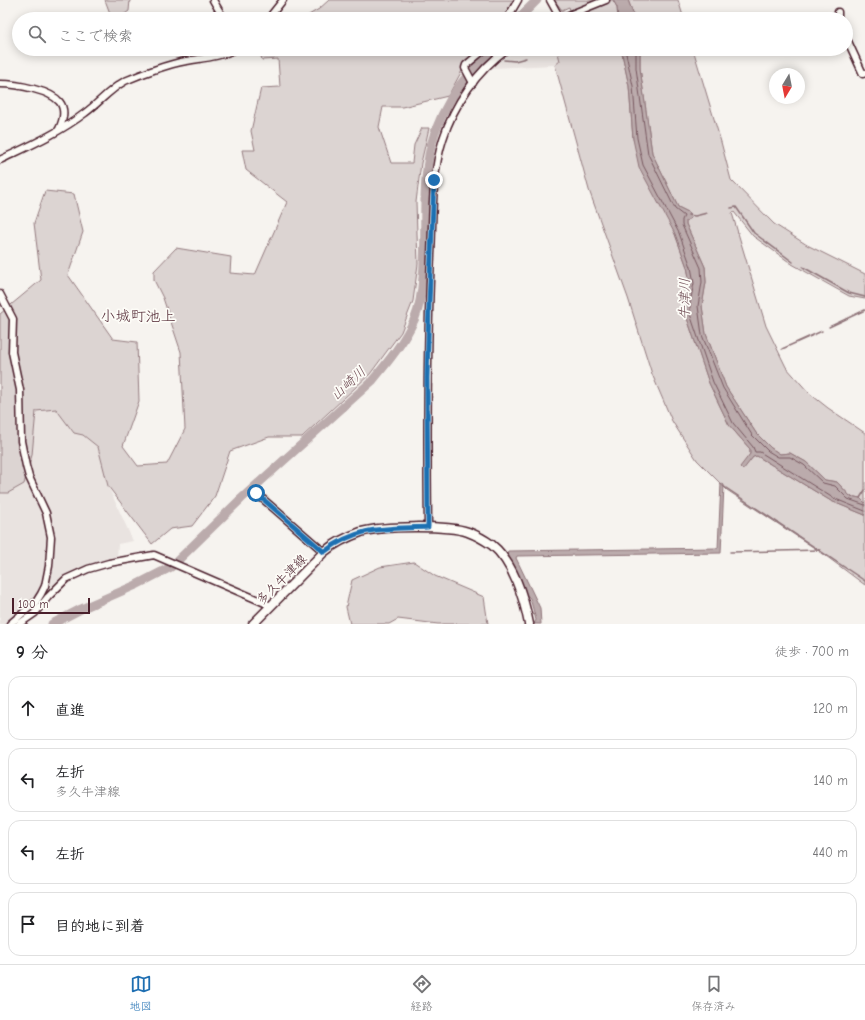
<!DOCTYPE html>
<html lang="ja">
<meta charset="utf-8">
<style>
body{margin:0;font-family:"Comic Neue","Klee One",sans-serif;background:#f6f6f6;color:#202124}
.compass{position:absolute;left:769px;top:68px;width:36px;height:36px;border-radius:50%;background:#fff;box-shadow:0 2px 10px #0003;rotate:190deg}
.scale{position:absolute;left:12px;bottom:10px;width:78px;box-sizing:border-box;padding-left:4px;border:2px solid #4a1f2b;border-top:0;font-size:11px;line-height:14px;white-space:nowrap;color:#4a1f2b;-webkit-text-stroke:3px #fdfcf7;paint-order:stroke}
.stop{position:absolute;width:12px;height:12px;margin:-9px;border:3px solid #1f6fb2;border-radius:50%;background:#fff}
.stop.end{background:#1f6fb2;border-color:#fff;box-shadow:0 1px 4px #0008}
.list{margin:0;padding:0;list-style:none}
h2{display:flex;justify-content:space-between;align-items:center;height:52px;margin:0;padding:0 16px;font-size:17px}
h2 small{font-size:13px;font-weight:400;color:#757577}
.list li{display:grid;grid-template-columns:26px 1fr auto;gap:12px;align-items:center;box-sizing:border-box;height:64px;margin:0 8px 8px;padding:0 8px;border:1px solid #e0e0e0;border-radius:12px}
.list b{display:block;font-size:15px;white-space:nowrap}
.list p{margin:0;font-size:13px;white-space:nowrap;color:#757577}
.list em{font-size:13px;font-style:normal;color:#757577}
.icon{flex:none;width:22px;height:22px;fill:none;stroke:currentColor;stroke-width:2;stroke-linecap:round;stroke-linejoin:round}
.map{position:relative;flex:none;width:865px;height:624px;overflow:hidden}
.search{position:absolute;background:#fff;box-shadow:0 2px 10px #0003;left:12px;right:12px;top:12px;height:44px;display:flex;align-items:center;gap:10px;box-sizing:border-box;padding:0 14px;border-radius:22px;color:#757577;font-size:15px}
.sheet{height:340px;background:#fff}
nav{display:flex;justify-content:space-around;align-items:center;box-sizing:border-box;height:56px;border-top:1px solid #e0e0e0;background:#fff;font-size:11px;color:#757577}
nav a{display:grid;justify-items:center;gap:2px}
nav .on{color:#1f6fb2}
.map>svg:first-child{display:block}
.built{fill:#e9e3e0}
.green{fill:#dcd4d2;stroke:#937a7e}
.water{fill:#bbabac;stroke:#8e7378}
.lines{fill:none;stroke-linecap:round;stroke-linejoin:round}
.shore{stroke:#77575f;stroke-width:1}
.stream{stroke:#8e7378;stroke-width:1.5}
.river{stroke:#bbabac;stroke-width:9}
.minor-casing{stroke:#4a1f2b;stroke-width:9}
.major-casing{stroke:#4a1f2b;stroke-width:11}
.minor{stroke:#fdfcf7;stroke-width:6}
.major{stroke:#fdfcf7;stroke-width:8}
.route{stroke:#1f6fb2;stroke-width:5}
.labels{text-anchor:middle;stroke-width:3.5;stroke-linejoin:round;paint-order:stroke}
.street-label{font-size:13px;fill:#4a1f2b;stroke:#fdfcf7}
.water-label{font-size:14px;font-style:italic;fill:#725058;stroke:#fdfcf7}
.quarter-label{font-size:15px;fill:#4a1f2b;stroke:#fdfcf7}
</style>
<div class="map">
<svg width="865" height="624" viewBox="0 0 865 624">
<rect width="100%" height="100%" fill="#f6f3ef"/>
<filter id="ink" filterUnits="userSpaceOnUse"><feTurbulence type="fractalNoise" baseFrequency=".025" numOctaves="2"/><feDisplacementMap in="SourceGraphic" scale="8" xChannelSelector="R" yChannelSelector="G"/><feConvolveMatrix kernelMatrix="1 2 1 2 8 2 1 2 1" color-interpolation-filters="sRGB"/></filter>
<g filter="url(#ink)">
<g class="built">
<polygon points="516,49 557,49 560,61 555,65 492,68"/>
<polygon points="57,409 74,433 83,435 98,447 108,486 133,541 118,544 117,558 91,564 68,574 55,585 43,586 36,598 8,622 5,624 0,624 0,494 8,493 32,455 36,410"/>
</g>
<g class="green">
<polygon points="105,0 130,0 129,11 119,18 111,16"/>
<polygon points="329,0 513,0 503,19 302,19 319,9"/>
<polygon points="554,0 613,0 617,7 618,19 573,19 569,7 562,10"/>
<polygon points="628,0 678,0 684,19 635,19"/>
<polygon points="259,49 481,49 464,67 448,96 402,107 383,107 379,127 391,163 412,163 414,145 422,128 429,128 421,163 416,202 418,264 413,301 401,332 370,374 302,437 269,437 230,451 215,496 192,526 170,529 152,544 108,486 98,447 83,435 74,433 56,409 36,411 32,455 24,484 8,493 0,493 0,314 41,280 34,223 45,191 74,194 83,232 68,275 113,339 137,342 139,401 123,446 138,466 167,464 185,429 181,352 163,298 154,280 154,271 176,248 231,257 230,273 255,275 287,202 246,170 242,150 255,150 251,131 261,88 280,87 278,59 262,60"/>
<polygon points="557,49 621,49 629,86 633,139 675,234 687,267 690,282 686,303 686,315 709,383 729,425 750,449 750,454 743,469 753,457 757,456 831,501 865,515 865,585 822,553 727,490 697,460 672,421 652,374 628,298 589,190 555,65 560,61"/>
<polygon points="640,49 693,49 721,142 731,180 774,224 807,245 865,274 865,299 849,296 792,264 753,236 734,212 732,213 766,326 786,367 809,393 828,408 865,433 865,503 860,498 850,496 837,482 825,480 806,462 790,453 780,454 771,448 756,433 726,387 706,334 702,306 706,282 705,267 686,224 686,221 691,218 688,212 678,207 652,153 640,68"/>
<polygon points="414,562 435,576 484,597 488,624 438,624 398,619 389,624 350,624 346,607 352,580 380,567"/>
</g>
<g class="water">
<polygon points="613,0 628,0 635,19 618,19 617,7"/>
<polygon points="621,49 640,49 640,68 652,153 678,207 688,212 691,218 686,221 686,224 705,267 706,282 702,306 706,334 726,387 756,433 771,448 780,454 790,453 806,462 825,480 837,482 850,496 860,498 865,503 865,515 831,501 757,456 753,457 743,470 740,467 750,454 750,449 729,425 709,383 686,315 686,303 690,282 687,267 675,234 639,167 633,139 629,86"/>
<polygon points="721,483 724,485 721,553 517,556 516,558 540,608 541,624 534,624 536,620 530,598 526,595 517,572 507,553 508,551 718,548"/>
</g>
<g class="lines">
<g class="shore">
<polyline points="625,49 633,86 637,138 643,165 679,233 691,267 694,283 690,303 690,314 713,382 733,423 753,447 755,452 760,452 833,498 865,511"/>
<polyline points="636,49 636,68 648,154 675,209 684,216 682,220 682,225 701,268 702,282 698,306 702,335 723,388 752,435 768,451 778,457 790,457 804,465 823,483 835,486 848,499 865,505"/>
</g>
<g class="stream">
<polyline points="504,60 515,61 526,58"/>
<polyline points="731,208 736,207 754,233 793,262"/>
<polyline points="688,215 695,216 707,213"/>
<polyline points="803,267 849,293 865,297"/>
<polyline points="829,327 865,310"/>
<polyline points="782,349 822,331"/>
<polyline points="723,486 865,581"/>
<polyline points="860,498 865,490"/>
<polyline points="730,552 820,550"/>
</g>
<g class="river">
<polyline points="518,19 537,0"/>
<path d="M52,624L81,609L136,585L171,567L242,498L372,381C388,362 405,341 415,318C420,306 422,290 423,277C428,229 419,179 435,132C443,110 457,87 472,70C479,62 488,56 495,49"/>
</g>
<defs>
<g id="minor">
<polyline points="213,0 224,19"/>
<polyline points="550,0 560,18"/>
<polyline points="838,12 838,19"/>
<polyline points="268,19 283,0"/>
<polyline points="507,19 518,0"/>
<polyline points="559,19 606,0"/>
<polyline points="846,37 863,74 865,73"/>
<polyline points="473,83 465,68 466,65 485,49"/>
<path d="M0,84C12,84 23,86 34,89C57,95 71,104 59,129"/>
<path d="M0,160C29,146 59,133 85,113C99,103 110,89 125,81C141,74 169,64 186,61C203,58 220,57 236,49"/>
<polyline points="0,294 13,319 12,352 20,390 21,441 26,466 29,477 46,513 51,537 49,566 45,586 41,594 36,602 10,624"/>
<polyline points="256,493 324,552"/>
<path d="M428,527C427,437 427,346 431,255C433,217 431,176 443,139C454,104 477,71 507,49"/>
<polyline points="19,624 35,613 48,597 66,579 88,569 109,563 154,555 265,603 270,606"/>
</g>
<path id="major" d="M253,624L324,552C335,543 347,537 361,532C382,526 447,525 468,532C476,535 485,540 492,545C513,562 524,598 529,624"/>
</defs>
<use href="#minor" class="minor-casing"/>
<use href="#major" class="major-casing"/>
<use href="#minor" class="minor"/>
<use href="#major" class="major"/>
</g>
</g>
<g class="lines" filter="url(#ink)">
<path class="route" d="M256,493L324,552C359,525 386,529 428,527L427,378L429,304L434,180"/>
</g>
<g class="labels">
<g class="street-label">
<text transform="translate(281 579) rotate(-45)" y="5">多久牛津線</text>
</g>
<g class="water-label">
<text transform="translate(684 299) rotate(-89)" y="5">牛津川</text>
<text transform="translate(348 383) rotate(-43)" y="5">山崎川</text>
</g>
<g class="quarter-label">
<text x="138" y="321">小城町池上</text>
</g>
</g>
</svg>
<svg class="compass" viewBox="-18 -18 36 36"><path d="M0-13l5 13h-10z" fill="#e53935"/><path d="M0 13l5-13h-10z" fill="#757577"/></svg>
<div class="scale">100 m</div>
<div class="stop" style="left:256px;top:493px"></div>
<div class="stop end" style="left:434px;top:180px"></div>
<div class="search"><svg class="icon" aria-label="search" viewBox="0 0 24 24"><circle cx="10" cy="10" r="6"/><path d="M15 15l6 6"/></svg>ここで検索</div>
</div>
<section class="sheet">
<h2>9 分<small>徒歩 · 700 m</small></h2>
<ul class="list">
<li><svg class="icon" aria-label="ahead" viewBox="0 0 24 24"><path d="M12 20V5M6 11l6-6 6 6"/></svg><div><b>直進</b></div><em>120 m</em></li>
<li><svg class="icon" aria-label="left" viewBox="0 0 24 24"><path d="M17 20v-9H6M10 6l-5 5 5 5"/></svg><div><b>左折</b><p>多久牛津線</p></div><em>140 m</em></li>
<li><svg class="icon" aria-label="left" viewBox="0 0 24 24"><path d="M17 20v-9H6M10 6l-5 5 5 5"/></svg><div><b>左折</b></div><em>440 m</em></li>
<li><svg class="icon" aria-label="arrive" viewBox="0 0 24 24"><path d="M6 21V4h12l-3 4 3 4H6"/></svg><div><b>目的地に到着</b></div></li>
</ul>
</section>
<nav>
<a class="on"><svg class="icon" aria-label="map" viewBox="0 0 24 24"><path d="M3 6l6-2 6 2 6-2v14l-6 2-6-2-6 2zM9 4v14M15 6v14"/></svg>地図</a>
<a><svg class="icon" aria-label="directions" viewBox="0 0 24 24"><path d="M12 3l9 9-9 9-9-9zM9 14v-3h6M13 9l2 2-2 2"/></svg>経路</a>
<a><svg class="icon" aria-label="saved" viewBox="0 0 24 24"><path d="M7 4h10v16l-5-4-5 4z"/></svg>保存済み</a>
</nav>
